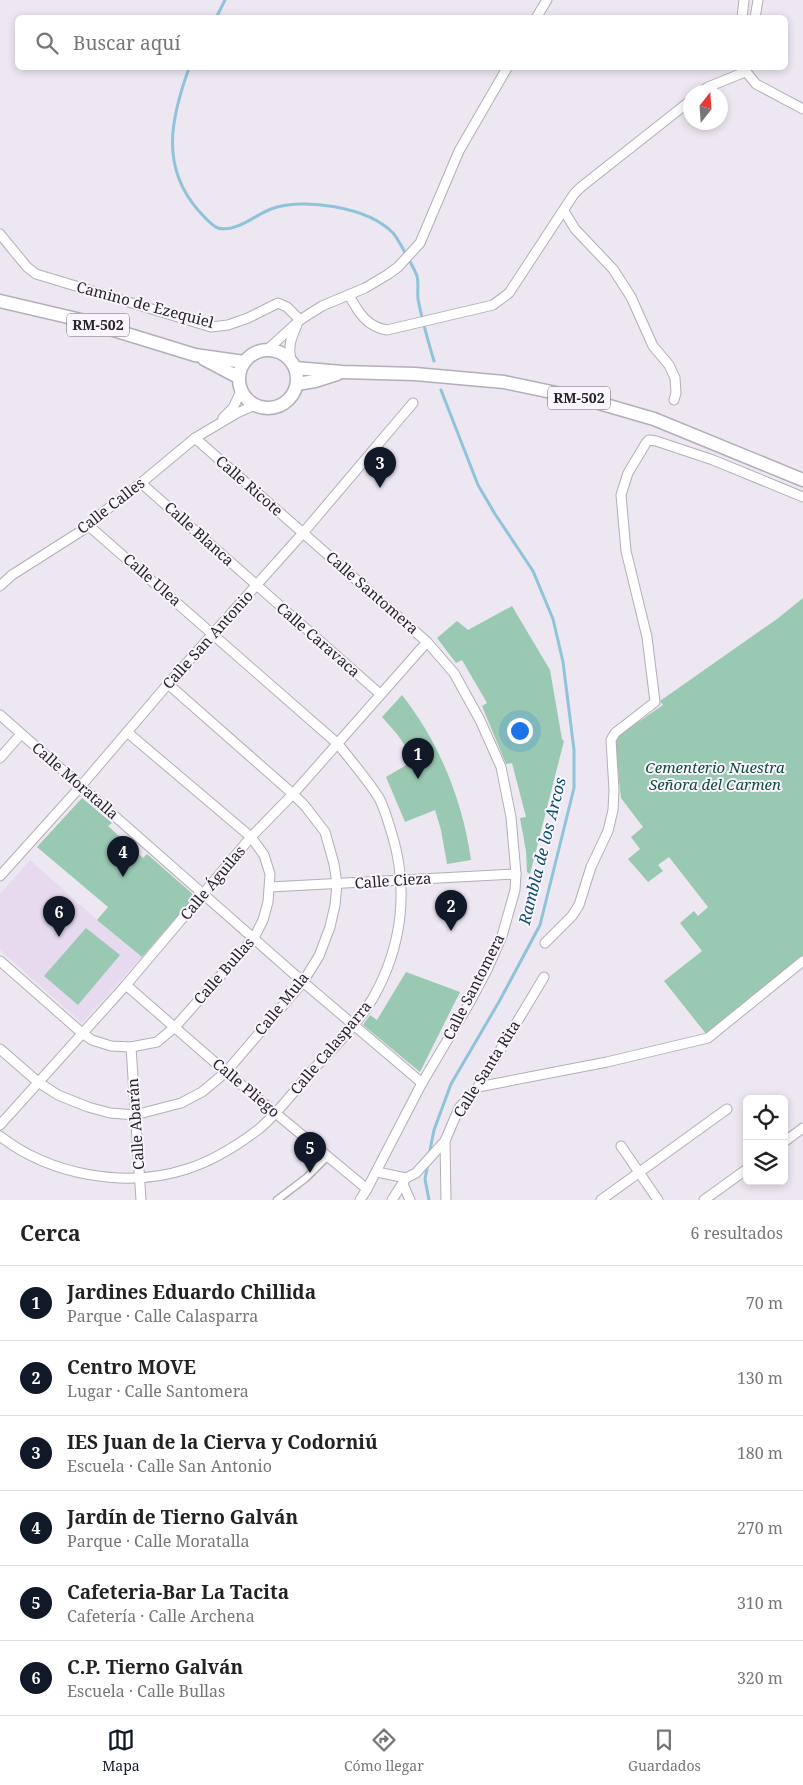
<!DOCTYPE html>
<html lang="es">
<meta charset="utf-8">
<style>
body{margin:0;font-family:"Noto Serif",serif;background:#f6f6f6;color:#222}
.controls{position:absolute;right:15px;bottom:15px;display:grid;overflow:hidden;border-radius:8px;box-shadow:0 2px 8px #0003}
.controls button{width:45px;height:45px;display:grid;place-items:center;padding:0;border:0;border-bottom:1px solid #e0e0e0;background:#fff;color:#222;font:25px sans-serif}
.compass{position:absolute;left:683px;top:85px;width:45px;height:45px;border-radius:50%;background:#fff;box-shadow:0 2px 8px #0003;rotate:17deg}
.you{position:absolute;left:519px;top:730px;width:18px;height:18px;margin:-12px;border:4px solid #fff;border-radius:50%;background:#1a73e8;box-shadow:0 0 0 8px #1a73e833}
.badge{display:grid;place-items:center;width:32px;height:32px;border-radius:50%;background:#111827;color:#fff;font-size:16px;font-weight:700}
.pin{position:absolute;translate:-50% -41px;filter:drop-shadow(0 1px 2px #0008)}
.pin::after{content:'';position:absolute;top:26px;width:18px;height:15px;background:inherit;clip-path:polygon(0 0,100% 0,50% 100%)}
.list{margin:0;padding:0;list-style:none}
h2{display:flex;justify-content:space-between;align-items:center;height:65px;margin:0;padding:0 20px;font-size:21px}
h2 small{font-size:16px;font-weight:400;color:#767676}
.list li{display:grid;grid-template-columns:32px 1fr auto;gap:15px;align-items:center;box-sizing:border-box;height:75px;padding:0 20px;border-top:1px solid #e0e0e0}
.list b{display:block;font-size:19px;white-space:nowrap}
.list p{margin:0;font-size:16px;white-space:nowrap;color:#767676}
.list em{font-size:16px;font-style:normal;color:#767676}
.icon{flex:none;width:28px;height:28px;fill:none;stroke:currentColor;stroke-width:2;stroke-linecap:round;stroke-linejoin:round}
.map{position:relative;flex:none;width:803px;height:1200px;overflow:hidden}
.search{position:absolute;background:#fff;box-shadow:0 2px 8px #0003;left:15px;right:15px;top:15px;height:55px;display:flex;align-items:center;gap:12px;box-sizing:border-box;padding:0 18px;border-radius:8px;color:#767676;font-size:19px}
.sheet{height:515px;background:#fff}
nav{display:flex;justify-content:space-around;align-items:center;box-sizing:border-box;height:70px;border-top:1px solid #e0e0e0;background:#fff;font-size:14px;color:#767676}
nav a{display:grid;justify-items:center;gap:2px}
nav .on{color:#111827}
.map>svg:first-child{display:block}
.education{fill:#e7daee}
.green{fill:#99c9b2}
.lines{fill:none;stroke-linecap:round;stroke-linejoin:round}
.stream{stroke:#90c3d9;stroke-width:3}
.pedestrian-casing{stroke:#b3aeb7;stroke-width:9}
.minor-casing{stroke:#b3aeb7;stroke-width:11}
.primary-casing{stroke:#b3aeb7;stroke-width:15}
.pedestrian{stroke:#fff;stroke-width:6}
.minor{stroke:#fff;stroke-width:9}
.primary{stroke:#fff;stroke-width:12}
.labels{text-anchor:middle;stroke-width:4;stroke-linejoin:round;paint-order:stroke}
.shield{fill:#f9f4fe;stroke:#666368;stroke-width:1}
.shield-label{font-size:14px;font-weight:bold;fill:#272528}
.street-label{font-size:15px;fill:#272528;stroke:#f9f4fe}
.park-label{font-size:15px;font-style:italic;fill:#0e4d36;stroke:#f9f4fe}
.water-label{font-size:16px;font-style:italic;fill:#074f65;stroke:#f9f4fe}
</style>
<div class="map">
<svg width="803" height="1200" viewBox="0 0 803 1200">
<rect width="100%" height="100%" fill="#ece7f1"/>
<polygon class="education" points="30,860 97,920 142,957 82,1023 0,950 0,894"/>
<g class="green">
<polygon points="803,598 803,957 707,1035 664,981 702,951 680,923 694,911 698,916 708,907 669,857 658,865 663,871 648,882 628,859 640,849 631,837 643,827 621,798 615,742 618,736 663,705 660,701 777,619"/>
<polygon points="512,606 550,670 562,739 564,741 530,874 527,872 526,851 520,818 526,817 512,763 506,764 482,706 487,703 462,660 456,663 437,638 457,621 468,630"/>
<path d="M402,695C439,742 463,801 471,860L447,864L441,830L435,810L405,822L386,777L415,760L397,734L382,717Z"/>
<polygon points="82,798 112,823 108,826 143,858 147,854 195,896 142,957 97,920 108,907 37,847"/>
<polygon points="86,928 120,955 78,1005 44,976"/>
<polygon points="406,972 460,992 420,1072 363,1025 370,1015 377,1020"/>
</g>
<g class="lines">
<g class="stream">
<polyline points="216,18 225,0"/>
<path d="M189,68C171,118 160,166 198,210C204,216 210,225 218,228C236,233 255,215 271,209C303,197 368,207 393,233C397,237 415,270 417,276C419,283 417,291 418,299C422,320 428,341 434,361"/>
<polyline points="429,1155 434,1130 451,1084 500,1000 540,925 574,788 574,750 563,662 553,619 533,571 495,514 478,485 441,390"/>
<polyline points="428,1163 425,1179 429,1200"/>
</g>
<defs>
<polyline id="pedestrian" points="277,1200 306,1178 328,1156"/>
<g id="minor">
<polyline points="536,18 547,0"/>
<polyline points="742,18 744,0"/>
<polyline points="755,18 758,0"/>
<polyline points="743,68 756,84 803,109"/>
<polyline points="701,92 708,87 745,72 747,68"/>
<polyline points="564,211 575,229 613,269 631,297 653,346 669,365 675,378 676,393 674,400"/>
<polyline points="0,234 27,267 36,274 211,327 228,325 248,318 278,303 287,307 300,320"/>
<path d="M349,295C358,312 367,327 387,330L493,305L509,293L574,194L581,187L690,101"/>
<polyline points="268,349 300,320 322,306 365,288 387,275 398,267 420,243 459,151 507,68"/>
<path d="M291,360C288,346 291,338 297,325"/>
<polyline points="223,418 233,408 241,391"/>
<polyline points="195,438 427,642 454,673 480,720 501,767 511,817 516,874 515,890 502,936 487,970 470,1002 422,1083 367,1189 360,1200"/>
<polyline points="141,483 380,694"/>
<polyline points="0,586 12,575 89,526 101,514 141,483 195,438 237,413 255,405"/>
<polyline points="0,715 303,982 422,1083"/>
<polyline points="0,758 21,734"/>
<polyline points="0,876 81,786 168,684 303,533 413,403"/>
<polyline points="270,887 516,874"/>
<polyline points="545,943 572,916 579,905 591,867 608,831 613,810 614,790 611,740 615,733 655,702 647,637 626,551 621,495 628,473 646,443 649,440 656,441 713,460 803,497"/>
<polyline points="0,961 82,1033 92,1040 111,1046 131,1047 157,1042 175,1027 254,938 263,920 268,902 270,874 264,855 251,837 127,732"/>
<polyline points="126,985 226,1072 367,1189"/>
<polyline points="131,1047 141,1200"/>
<polyline points="0,1049 38,1082 58,1095 88,1107 110,1113 135,1115 181,1103 202,1092 226,1072 303,982 319,956 330,927 335,905 337,884 334,864 325,832 305,806 293,794 168,684"/>
<polyline points="478,1087 607,1062 708,1038 803,961"/>
<polyline points="0,1125 126,985 251,837 293,794 427,642"/>
<path d="M0,1136C50,1175 126,1189 187,1169C212,1161 238,1145 259,1129C279,1112 293,1092 310,1073C332,1049 357,1026 373,998C402,947 409,890 392,834C388,822 385,809 379,798C367,779 352,762 338,744L89,526"/>
<polyline points="445,1141 446,1200"/>
<polyline points="784,1142 803,1128"/>
<polyline points="621,1146 658,1200"/>
<polyline points="377,1172 406,1178"/>
<polyline points="403,1184 410,1200"/>
<polyline points="392,1200 406,1178 416,1173 445,1141 459,1108 478,1087 544,977"/>
<polyline points="601,1200 727,1109"/>
<polyline points="704,1200 747,1169"/>
</g>
<g id="primary">
<polyline points="0,301 81,320 195,355 244,362"/>
<circle cx="268" cy="379" r="29"/>
<polyline points="204,359 238,377"/>
<polyline points="295,368 342,372 415,374 504,382 585,399 654,419 803,480"/>
<polyline points="297,384 315,381 337,374"/>
</g>
</defs>
<use href="#pedestrian" class="pedestrian-casing"/>
<use href="#minor" class="minor-casing"/>
<use href="#primary" class="primary-casing"/>
<use href="#pedestrian" class="pedestrian"/>
<use href="#minor" class="minor"/>
<use href="#primary" class="primary"/>
</g>
<g class="labels">
<g class="shield">
<rect x="67" y="313.5" width="62" height="23" rx="4"/>
<rect x="548" y="386.5" width="62" height="23" rx="4"/>
</g>
<g class="shield-label">
<text x="98" y="330">RM-502</text>
<text x="579" y="403">RM-502</text>
</g>
<g class="street-label">
<text transform="translate(145 305) rotate(15)" y="5">Camino de Ezequiel</text>
<text transform="translate(249 486) rotate(41)" y="5">Calle Ricote</text>
<text transform="translate(111 506) rotate(-38)" y="5">Calle Calles</text>
<text transform="translate(199 534) rotate(42)" y="5">Calle Blanca</text>
<text transform="translate(152 580) rotate(41)" y="5">Calle Ulea</text>
<text transform="translate(372 593) rotate(41)" y="5">Calle Santomera</text>
<text transform="translate(208 640) rotate(-48)" y="5">Calle San Antonio</text>
<text transform="translate(318 640) rotate(41)" y="5">Calle Caravaca</text>
<text transform="translate(75 781) rotate(41)" y="5">Calle Moratalla</text>
<text transform="translate(393 881) rotate(-4)" y="5">Calle Cieza</text>
<text transform="translate(213 883) rotate(-50)" y="5">Calle Águilas</text>
<text transform="translate(224 971) rotate(-49)" y="5">Calle Bullas</text>
<text transform="translate(474 987) rotate(-63)" y="5">Calle Santomera</text>
<text transform="translate(282 1004) rotate(-51)" y="5">Calle Mula</text>
<text transform="translate(331 1048) rotate(-50)" y="5">Calle Calasparra</text>
<text transform="translate(487 1069) rotate(-58)" y="5">Calle Santa Rita</text>
<text transform="translate(246 1088) rotate(40)" y="5">Calle Pliego</text>
<text transform="translate(136 1124) rotate(-94)" y="5">Calle Abarán</text>
</g>
<g class="park-label">
<text x="715" y="773">Cementerio Nuestra<tspan x="715" dy="17">Señora del Carmen</tspan></text>
</g>
<g class="water-label">
<text transform="translate(542 851) rotate(-76)" y="6">Rambla de los Arcos</text>
</g>
</g>
</svg>
<div class="controls">
<button><svg class="icon" aria-label="locate" viewBox="0 0 24 24"><circle cx="12" cy="12" r="6"/><path d="M12 2v4M12 18v4M2 12h4M18 12h4"/></svg></button>
<button><svg class="icon" aria-label="layers" viewBox="0 0 24 24"><path d="M12 4l9 5-9 5-9-5zM3 14l9 5 9-5"/></svg></button>
</div>
<svg class="compass" viewBox="-18 -18 36 36"><path d="M0-13l5 13h-10z" fill="#e53935"/><path d="M0 13l5-13h-10z" fill="#767676"/></svg>
<div class="you"></div>
<div class="pin badge" style="left:418px;top:779px">1</div>
<div class="pin badge" style="left:451px;top:931px">2</div>
<div class="pin badge" style="left:380px;top:488px">3</div>
<div class="pin badge" style="left:123px;top:877px">4</div>
<div class="pin badge" style="left:310px;top:1173px">5</div>
<div class="pin badge" style="left:59px;top:937px">6</div>
<div class="search"><svg class="icon" aria-label="search" viewBox="0 0 24 24"><circle cx="10" cy="10" r="6"/><path d="M15 15l6 6"/></svg>Buscar aquí</div>
</div>
<section class="sheet">
<h2>Cerca<small>6 resultados</small></h2>
<ul class="list">
<li><span class="badge">1</span><div><b>Jardines Eduardo Chillida</b><p>Parque · Calle Calasparra</p></div><em>70 m</em></li>
<li><span class="badge">2</span><div><b>Centro MOVE</b><p>Lugar · Calle Santomera</p></div><em>130 m</em></li>
<li><span class="badge">3</span><div><b>IES Juan de la Cierva y Codorniú</b><p>Escuela · Calle San Antonio</p></div><em>180 m</em></li>
<li><span class="badge">4</span><div><b>Jardín de Tierno Galván</b><p>Parque · Calle Moratalla</p></div><em>270 m</em></li>
<li><span class="badge">5</span><div><b>Cafeteria-Bar La Tacita</b><p>Cafetería · Calle Archena</p></div><em>310 m</em></li>
<li><span class="badge">6</span><div><b>C.P. Tierno Galván</b><p>Escuela · Calle Bullas</p></div><em>320 m</em></li>
</ul>
</section>
<nav>
<a class="on"><svg class="icon" aria-label="map" viewBox="0 0 24 24"><path d="M3 6l6-2 6 2 6-2v14l-6 2-6-2-6 2zM9 4v14M15 6v14"/></svg>Mapa</a>
<a><svg class="icon" aria-label="directions" viewBox="0 0 24 24"><path d="M12 3l9 9-9 9-9-9zM9 14v-3h6M13 9l2 2-2 2"/></svg>Cómo llegar</a>
<a><svg class="icon" aria-label="saved" viewBox="0 0 24 24"><path d="M7 4h10v16l-5-4-5 4z"/></svg>Guardados</a>
</nav>
